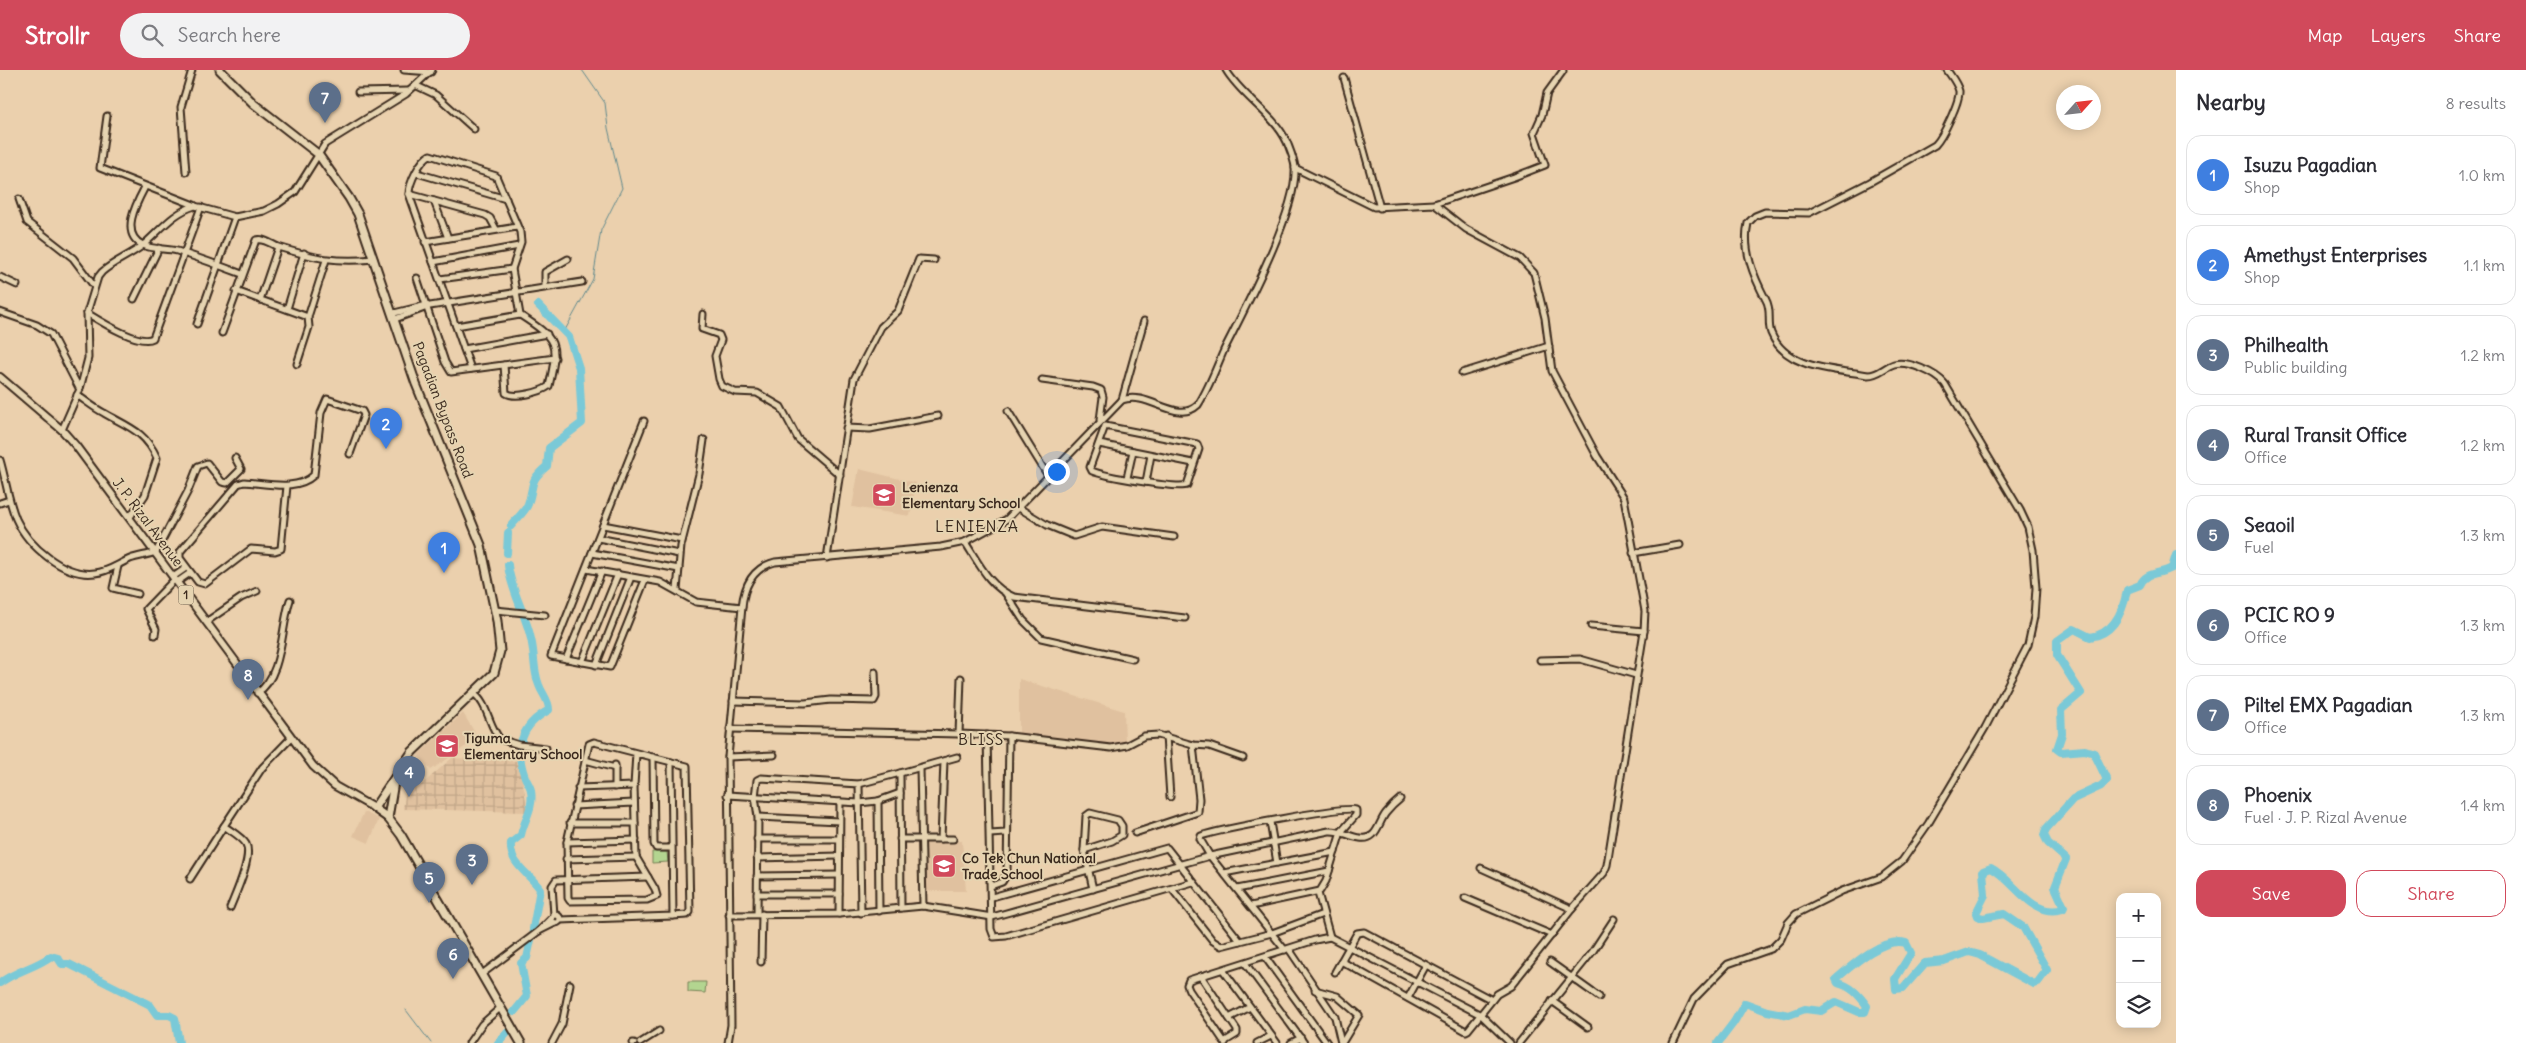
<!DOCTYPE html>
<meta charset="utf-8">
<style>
body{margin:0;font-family:Delius,sans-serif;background:#f2f2f3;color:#2b2b33}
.controls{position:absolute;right:15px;bottom:15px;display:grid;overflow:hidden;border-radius:10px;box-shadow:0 2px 12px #0003}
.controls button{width:45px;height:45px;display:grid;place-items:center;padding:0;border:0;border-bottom:1px solid #e1e1e2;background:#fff;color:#2b2b33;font:25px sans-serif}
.compass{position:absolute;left:2056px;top:15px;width:45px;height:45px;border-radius:50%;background:#fff;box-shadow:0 2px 12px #0003;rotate:63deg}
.you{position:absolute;left:1056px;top:401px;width:18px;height:18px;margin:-12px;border:4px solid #fff;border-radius:50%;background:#1a73e8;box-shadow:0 0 0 8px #1a73e833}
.badge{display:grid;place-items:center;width:32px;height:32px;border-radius:50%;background:#d1495b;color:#fff;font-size:16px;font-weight:700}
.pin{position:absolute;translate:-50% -41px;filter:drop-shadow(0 1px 2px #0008)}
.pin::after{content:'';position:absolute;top:26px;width:18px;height:15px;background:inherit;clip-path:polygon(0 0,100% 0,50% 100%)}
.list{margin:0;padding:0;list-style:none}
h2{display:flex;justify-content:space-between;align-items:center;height:65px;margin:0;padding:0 20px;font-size:21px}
h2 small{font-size:16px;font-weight:400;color:#7c7c81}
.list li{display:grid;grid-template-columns:32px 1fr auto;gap:15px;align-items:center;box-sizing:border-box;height:80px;margin:0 10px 10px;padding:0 10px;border:1px solid #e1e1e2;border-radius:15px}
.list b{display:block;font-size:19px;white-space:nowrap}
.list p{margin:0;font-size:16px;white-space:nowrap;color:#7c7c81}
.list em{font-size:16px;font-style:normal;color:#7c7c81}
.actions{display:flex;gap:10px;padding:15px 20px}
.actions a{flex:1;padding:11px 0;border:1px solid #d1495b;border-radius:15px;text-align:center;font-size:18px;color:#d1495b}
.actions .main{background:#d1495b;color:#fff}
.icon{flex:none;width:28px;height:28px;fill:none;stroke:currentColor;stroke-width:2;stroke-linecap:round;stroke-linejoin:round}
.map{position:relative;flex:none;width:2176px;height:973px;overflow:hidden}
header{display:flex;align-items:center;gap:30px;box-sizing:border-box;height:70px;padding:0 25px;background:#d1495b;color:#fff}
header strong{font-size:24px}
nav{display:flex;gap:28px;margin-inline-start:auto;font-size:18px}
.search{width:350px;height:45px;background:#f2f2f3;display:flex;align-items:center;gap:12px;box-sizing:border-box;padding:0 18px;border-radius:28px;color:#7c7c81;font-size:19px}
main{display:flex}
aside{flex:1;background:#fff}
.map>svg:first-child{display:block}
.built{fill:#e0c19f}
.industrial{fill:url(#industrial-grid)}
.grass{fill:#b3d590;stroke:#778057}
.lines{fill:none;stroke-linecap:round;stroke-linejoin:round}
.stream{stroke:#61898d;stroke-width:1}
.river{stroke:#7ac9d7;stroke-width:8}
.minor-casing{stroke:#3b2a1e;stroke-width:9}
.major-casing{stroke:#3b2a1e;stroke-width:10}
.highway-casing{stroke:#3b2a1e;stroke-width:11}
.minor{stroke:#e6d4b1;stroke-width:5}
.major{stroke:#e6d4b1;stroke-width:6}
.highway{stroke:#e6d4b1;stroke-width:7}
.labels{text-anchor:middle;stroke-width:4;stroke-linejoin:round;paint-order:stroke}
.shield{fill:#e6d4b1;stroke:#6e5d4a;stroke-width:1}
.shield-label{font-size:12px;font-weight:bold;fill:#3b2a1e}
.street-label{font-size:14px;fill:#3b2a1e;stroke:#e6d4b1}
.poi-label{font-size:14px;font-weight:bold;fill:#3b2a1e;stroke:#e6d4b1;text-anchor:start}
.neighbourhood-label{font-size:15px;letter-spacing:1px;fill:#3b2a1e;stroke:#e6d4b1}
.quarter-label{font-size:16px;letter-spacing:1px;fill:#3b2a1e;stroke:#e6d4b1}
</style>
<header>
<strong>Strollr</strong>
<div class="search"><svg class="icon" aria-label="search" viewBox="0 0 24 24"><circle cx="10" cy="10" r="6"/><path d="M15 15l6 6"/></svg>Search here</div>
<nav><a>Map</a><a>Layers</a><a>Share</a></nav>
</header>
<main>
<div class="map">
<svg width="2176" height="973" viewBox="0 0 2176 973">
<defs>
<pattern id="industrial-grid" width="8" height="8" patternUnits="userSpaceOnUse" patternTransform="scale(1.25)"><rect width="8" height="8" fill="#e0c19f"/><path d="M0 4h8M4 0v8" fill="none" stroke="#c1a688"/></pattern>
</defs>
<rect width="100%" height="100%" fill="#ebd0ad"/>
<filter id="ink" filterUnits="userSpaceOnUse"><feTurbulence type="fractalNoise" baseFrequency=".02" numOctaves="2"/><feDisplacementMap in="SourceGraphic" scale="10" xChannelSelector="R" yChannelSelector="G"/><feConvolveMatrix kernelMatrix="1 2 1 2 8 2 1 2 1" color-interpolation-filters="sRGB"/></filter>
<g filter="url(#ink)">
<g class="built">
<polygon points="859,399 916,413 910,446 852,437"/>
<polygon points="1019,609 1124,641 1125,673 1114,677 1019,665"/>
<polygon points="463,643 478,668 431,700 418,685"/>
<polygon points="364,742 379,749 369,773 353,766"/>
<polygon points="924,771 962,771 966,821 924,821"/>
</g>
<polygon class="industrial" points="452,688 519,691 528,742 403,739 406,718 419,717"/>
<g class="grass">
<polygon points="652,782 667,782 668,792 652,793"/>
<polygon points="688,912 706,912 705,923 688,922"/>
</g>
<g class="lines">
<g class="stream">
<polyline points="564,262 593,209 601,160 622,118 608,58 605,33 582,0"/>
<polyline points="406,940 431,973"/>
</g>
<g class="river">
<path d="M511,456C516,449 525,442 528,434C535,414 528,412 547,396L549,378L582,353L579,298L569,267L538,235"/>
<polyline points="507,483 508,463"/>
<path d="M508,495C510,518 526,545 531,569C535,584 533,601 539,615C542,624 549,630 549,640C521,655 514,677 525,707C527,712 531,717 531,721C534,738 524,750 521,765L511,773C509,794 529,803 540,819L533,859"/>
<path d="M0,913C15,901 35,898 51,886L58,888L62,894H69L150,935L157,945H169L175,948L179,973"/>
<polyline points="514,942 527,926 521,893 527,888 531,870"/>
<polyline points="498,973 508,962"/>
<path d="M1718,973L1734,952L1745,933L1767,941L1789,945L1805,939L1821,941L1836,932L1859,942H1865L1867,936C1859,925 1851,916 1838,913L1836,909C1852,895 1884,866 1906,873L1911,883L1895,909L1896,919L1903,918L1925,893L1944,891L1969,882L1980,885L2034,914L2038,912L2047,900L2023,857L2004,844L1983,848L1977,846L1976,843L1985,825L1983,801L1991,798C2015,810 2031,849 2063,839L2064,837L2055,817L2066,789L2048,773L2044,765L2046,759L2073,729L2101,716L2107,710L2094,683L2085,680L2061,682L2057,679L2062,664L2061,640L2081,623L2057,585V571L2074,559L2090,567C2114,564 2123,542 2127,520L2140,515C2146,501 2159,505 2172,498L2176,485"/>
</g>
<defs>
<g id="minor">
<polyline points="404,0 431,2"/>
<polyline points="1344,8 1380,138"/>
<polyline points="417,16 436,25 474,59"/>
<polyline points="358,22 408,21"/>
<polyline points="107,46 100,98 194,135"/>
<polyline points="1295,98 1374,137 1434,134 1466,159 1520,188 1534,203 1545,248 1552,301 1597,386 1624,428 1645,541 1644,561 1607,795 1604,803 1572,839"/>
<polyline points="186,102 181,37 192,0"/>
<polyline points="417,103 506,129"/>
<path d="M145,117C137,132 119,164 143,175C153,180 166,178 177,181C199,188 221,196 242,204"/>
<polyline points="409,124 485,145 490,148 496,159"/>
<polyline points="19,129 27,152 73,188 94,216"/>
<polyline points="434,131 448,168"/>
<polyline points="1434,134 1514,107 1545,95 1534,63 1542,45 1547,23 1563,1"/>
<polyline points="425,172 517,157"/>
<polyline points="433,192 519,176"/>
<polyline points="0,207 17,215"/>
<polyline points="417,208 445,292 451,302 555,288"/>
<polyline points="440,209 512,199"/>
<polyline points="545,217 545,202 568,189"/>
<polyline points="236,221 308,247 326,190"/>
<polyline points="134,229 159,178"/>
<polyline points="260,230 278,177"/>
<polyline points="287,239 304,183"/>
<polyline points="0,242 37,255 51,264 79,318"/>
<path d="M87,243C100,251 139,276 153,268L201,137"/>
<polyline points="394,243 427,235"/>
<polyline points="703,244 702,259 719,265 721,270 715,286 719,309 722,316 735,322 757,323 781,337 798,369 840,405"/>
<polyline points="395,249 430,236 582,212"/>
<polyline points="197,254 235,147"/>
<polyline points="456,256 520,245"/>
<path d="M222,263L256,170C264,168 271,174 278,177C315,188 335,193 374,189"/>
<polyline points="464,279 547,264"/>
<polyline points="297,294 309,257 308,247"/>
<path d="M471,299L409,124C409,113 420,90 430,85L496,106L520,162L521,172L512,199L520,245C557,269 559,273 549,316C541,322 515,329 506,323L504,295"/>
<polyline points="1462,303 1549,276"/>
<polyline points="1042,310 1093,317 1101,320 1103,327 1100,350"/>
<path d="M77,325C86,331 94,338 104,343C128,357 145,361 157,388L145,425L130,447"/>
<polyline points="1122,330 1144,251"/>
<polyline points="1008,341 1048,406"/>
<polyline points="644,351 551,586 610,597 645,510"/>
<path d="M1105,356L1197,374L1199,379L1187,415C1177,419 1103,406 1092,401L1090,397Z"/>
<polyline points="846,358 870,359 938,346"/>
<path d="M62,360L80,319L88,288L87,243L98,207L102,202C114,191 129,186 142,176C159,162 173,142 195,136L235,147L264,141L278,134L295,122L325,74L406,24L432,0"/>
<polyline points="1099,374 1193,393"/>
<path d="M0,390C6,410 8,430 16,449C28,476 64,507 95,503C108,502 118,494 130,489C138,486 148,485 156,482L188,421L198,396L207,393L222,412L227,413L241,399L235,388"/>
<polyline points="1127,408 1133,381"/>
<polyline points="1146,412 1151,385"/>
<path d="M287,416L281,479L275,481L251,479L205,514L198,512L180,488V482L238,414L244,412C266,413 296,422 314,405L321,343L327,329L362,341L364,345L350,384"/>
<polyline points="0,433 9,430"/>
<polyline points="1019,438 1047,455 1074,466 1102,457 1174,467"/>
<polyline points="603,455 682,470"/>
<polyline points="598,468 679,484"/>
<path d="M965,472C978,492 990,518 1014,527L1185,548"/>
<polyline points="592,483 679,499"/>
<polyline points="1633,483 1680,475"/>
<polyline points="827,488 854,309 881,257 898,241 919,189 934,190"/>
<polyline points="118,496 113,518 138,524"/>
<polyline points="586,499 660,512 696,532 742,537"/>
<polyline points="173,507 186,498"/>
<polyline points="177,512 190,503"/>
<polyline points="677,520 681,476 699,404 704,370"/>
<polyline points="1006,524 1023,550 1041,568 1133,589"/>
<polyline points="495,540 545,545"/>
<polyline points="206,552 241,528 257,521"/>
<polyline points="1591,556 1644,561"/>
<polyline points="155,565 156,559 146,539 175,509"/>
<polyline points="566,589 602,501"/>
<polyline points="1540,590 1580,589 1636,605"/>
<polyline points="582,592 618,504"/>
<polyline points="596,595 631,507"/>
<path d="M257,623C283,607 281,557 290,530"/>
<path d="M473,623C488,633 488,655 500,669L519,675L546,678"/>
<polyline points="733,631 805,633 831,630 874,631 876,627 875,602"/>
<polyline points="730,659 959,664 961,608"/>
<polyline points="959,664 1009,666"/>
<polyline points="987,665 991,859 994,867 1006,866 1193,812"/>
<polyline points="1166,666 1170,727"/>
<polyline points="653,687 654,774 656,778 671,778"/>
<polyline points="728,687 774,685"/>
<polyline points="585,690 615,698"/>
<polyline points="671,692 673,846"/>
<polyline points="615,695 615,717"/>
<polyline points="920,698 923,836"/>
<polyline points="859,714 861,843"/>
<polyline points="578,718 634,716"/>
<polyline points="727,725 859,733 878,731 900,723"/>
<polyline points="878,731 879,841"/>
<polyline points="574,736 634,733"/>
<polygon points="1090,743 1118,750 1122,756 1122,765 1112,771 1084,780 1086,746"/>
<polyline points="758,747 839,751"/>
<polyline points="1270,752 1277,793"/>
<polyline points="570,753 635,753"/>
<polyline points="1135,763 1198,742 1199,729 1193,675"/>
<polyline points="990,764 1006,763"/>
<polyline points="757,769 839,769"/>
<polyline points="900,769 953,769"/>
<polyline points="941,769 944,691"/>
<polyline points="567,772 636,770"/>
<polyline points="1084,780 1093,819"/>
<polyline points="757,788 839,786"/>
<polyline points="566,789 636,787"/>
<polyline points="1224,803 1335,782"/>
<polyline points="757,806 839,805"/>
<polyline points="190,809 224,756"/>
<polyline points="991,816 1002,812 1007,804 1009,666 1111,678 1127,675 1144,666 1158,665 1193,675 1209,676 1243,688"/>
<polyline points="1172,819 1213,871 1221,876 1272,863 1323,844"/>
<polyline points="1237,819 1329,801"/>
<polyline points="1318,823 1330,867"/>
<polyline points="757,824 839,824"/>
<polyline points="992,827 1167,778 1240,871"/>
<polyline points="1465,828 1552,865"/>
<path d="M1251,836L1320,821L1326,811L1341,762L1356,745V740C1345,735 1218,760 1201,766L1200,769L1210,786L1329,761C1341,760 1349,767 1360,768C1377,771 1378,753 1386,743C1390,738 1395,733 1400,729"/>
<path d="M230,838C235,825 253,787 246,774C242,767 231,761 224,756L262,698L290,669"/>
<polyline points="901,838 900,703 957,687"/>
<polyline points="757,844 758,747 755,727 757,710 761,708 859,714 900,703"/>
<polyline points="839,844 840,732"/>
<circle cx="556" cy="849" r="4"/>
<polyline points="554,845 552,816 556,810 648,807"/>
<polyline points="729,845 839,844 923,836 992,847 1210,786 1285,880"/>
<polyline points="560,850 673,846 687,845 690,842 687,696 594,672 589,674 567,772 568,828 570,831 647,830 657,826 655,819 636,787 634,716 636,683"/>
<polyline points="539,861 551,849"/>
<polyline points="1289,879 1335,947 1341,973"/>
<polyline points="1265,887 1327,973"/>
<polyline points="1341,891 1466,961 1468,960 1497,924 1511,916 1572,839 1481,798"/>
<polyline points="761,892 762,844"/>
<polyline points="1550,892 1599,927"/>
<polyline points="1245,893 1304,973"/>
<polyline points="1223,900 1277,973"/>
<polyline points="1335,902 1357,863 1364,862 1492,930"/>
<polyline points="482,904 539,861 555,853"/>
<polyline points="1201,906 1237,960 1237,964 1224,972"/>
<polyline points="1315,920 1337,926 1359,945 1342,973"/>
<polyline points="1408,928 1426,895"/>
<polyline points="1552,931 1588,957"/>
<polyline points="1229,948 1250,937"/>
<polyline points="469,973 482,954 500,938"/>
<polyline points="552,973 562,954 570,914"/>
<polyline points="633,973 634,973"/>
<polyline points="640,973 659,961"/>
<path d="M728,973L731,955L728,687L742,537C744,516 752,498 775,492L941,477L965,472L1007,449L1122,330C1148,320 1177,355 1198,335C1209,318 1216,298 1224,280C1244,240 1298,140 1295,97C1294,89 1290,80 1287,72C1274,44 1242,27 1226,0"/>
<polyline points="1225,973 1189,920 1187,915 1189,910 1315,870 1330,867 1481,945 1510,973"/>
<polyline points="1257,973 1271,966"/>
<polyline points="1291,973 1301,968"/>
<polyline points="1519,973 1593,881 1614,849"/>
<path d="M1673,973L1694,929L1728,894L1771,879L1781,869L1788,853L1796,844L1842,821L1882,807L1902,791L1928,754L1985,658L2028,575L2034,547L2036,518L2033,480L2028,457L2020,440L1945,314C1936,303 1908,290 1894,294C1884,297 1879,305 1868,305C1835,299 1786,300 1771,263C1767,253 1772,240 1766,230C1754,207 1742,180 1748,153L1755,146L1765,142L1809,143L1870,112L1935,75C1943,67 1960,31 1959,21C1957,13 1951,6 1947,0"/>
</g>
<polyline id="major" points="0,307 62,360 76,376 313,696 335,716 374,738"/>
<g id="highway">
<polyline points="220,0 254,34 318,84 349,128 358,144 416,314 481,475 497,551 500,581 494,603 412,682 374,738 388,748 401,765 521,973"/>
<polyline points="388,748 394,712"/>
</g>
</defs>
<use href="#minor" class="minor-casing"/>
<use href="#major" class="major-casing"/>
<use href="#highway" class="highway-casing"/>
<use href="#minor" class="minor"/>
<use href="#major" class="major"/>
<use href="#highway" class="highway"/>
</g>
</g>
<defs>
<symbol id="school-square" viewBox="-11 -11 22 22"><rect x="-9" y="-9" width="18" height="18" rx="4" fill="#d1495b" stroke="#e6d4b1"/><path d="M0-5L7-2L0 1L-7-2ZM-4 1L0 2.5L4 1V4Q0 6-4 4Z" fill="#fff"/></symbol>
</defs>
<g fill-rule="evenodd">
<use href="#school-square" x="870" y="411" width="28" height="28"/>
<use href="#school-square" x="433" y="662" width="28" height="28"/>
<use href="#school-square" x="930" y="782" width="28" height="28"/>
</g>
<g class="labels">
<rect class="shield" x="178.5" y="515.5" width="15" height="19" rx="4"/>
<g class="shield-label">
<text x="186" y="529">1</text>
</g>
<g class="street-label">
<text transform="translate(443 340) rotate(69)" y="5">Pagadian Bypass Road</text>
<text transform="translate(148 452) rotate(53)" y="5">J. P. Rizal Avenue</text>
</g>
<g class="poi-label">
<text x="902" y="422">Lenienza<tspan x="902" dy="16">Elementary School</tspan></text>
<text x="464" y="673">Tiguma<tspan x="464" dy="16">Elementary School</tspan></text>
<text x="962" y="793">Co Tek Chun National<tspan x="962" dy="16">Trade School</tspan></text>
</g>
<g class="neighbourhood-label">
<text x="981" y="675">BLISS</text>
</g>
<g class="quarter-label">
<text x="977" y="462">LENIENZA</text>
</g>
</g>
</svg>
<div class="controls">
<button>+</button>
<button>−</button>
<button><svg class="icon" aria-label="layers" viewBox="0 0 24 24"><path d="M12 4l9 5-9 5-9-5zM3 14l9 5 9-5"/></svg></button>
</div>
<svg class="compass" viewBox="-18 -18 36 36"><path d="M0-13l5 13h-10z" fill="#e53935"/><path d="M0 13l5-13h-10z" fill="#7c7c81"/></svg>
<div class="you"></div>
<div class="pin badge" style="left:444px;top:503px;background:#3f7fe0">1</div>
<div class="pin badge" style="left:386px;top:379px;background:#3f7fe0">2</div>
<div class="pin badge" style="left:472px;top:815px;background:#5c6f8a">3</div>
<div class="pin badge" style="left:409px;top:727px;background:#5c6f8a">4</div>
<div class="pin badge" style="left:429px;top:833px;background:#5c6f8a">5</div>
<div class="pin badge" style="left:453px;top:909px;background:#5c6f8a">6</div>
<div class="pin badge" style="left:325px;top:53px;background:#5c6f8a">7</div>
<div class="pin badge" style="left:248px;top:630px;background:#5c6f8a">8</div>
</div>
<aside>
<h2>Nearby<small>8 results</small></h2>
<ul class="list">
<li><span class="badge" style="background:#3f7fe0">1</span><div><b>Isuzu Pagadian</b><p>Shop</p></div><em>1.0 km</em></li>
<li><span class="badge" style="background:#3f7fe0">2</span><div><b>Amethyst Enterprises</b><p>Shop</p></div><em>1.1 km</em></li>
<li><span class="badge" style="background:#5c6f8a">3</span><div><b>Philhealth</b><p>Public building</p></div><em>1.2 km</em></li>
<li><span class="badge" style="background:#5c6f8a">4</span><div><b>Rural Transit Office</b><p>Office</p></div><em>1.2 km</em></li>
<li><span class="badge" style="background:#5c6f8a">5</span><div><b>Seaoil</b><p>Fuel</p></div><em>1.3 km</em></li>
<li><span class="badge" style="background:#5c6f8a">6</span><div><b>PCIC RO 9</b><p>Office</p></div><em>1.3 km</em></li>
<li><span class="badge" style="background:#5c6f8a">7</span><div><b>Piltel EMX Pagadian</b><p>Office</p></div><em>1.3 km</em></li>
<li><span class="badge" style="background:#5c6f8a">8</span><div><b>Phoenix</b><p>Fuel · J. P. Rizal Avenue</p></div><em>1.4 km</em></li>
</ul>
<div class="actions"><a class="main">Save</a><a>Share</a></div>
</aside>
</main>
